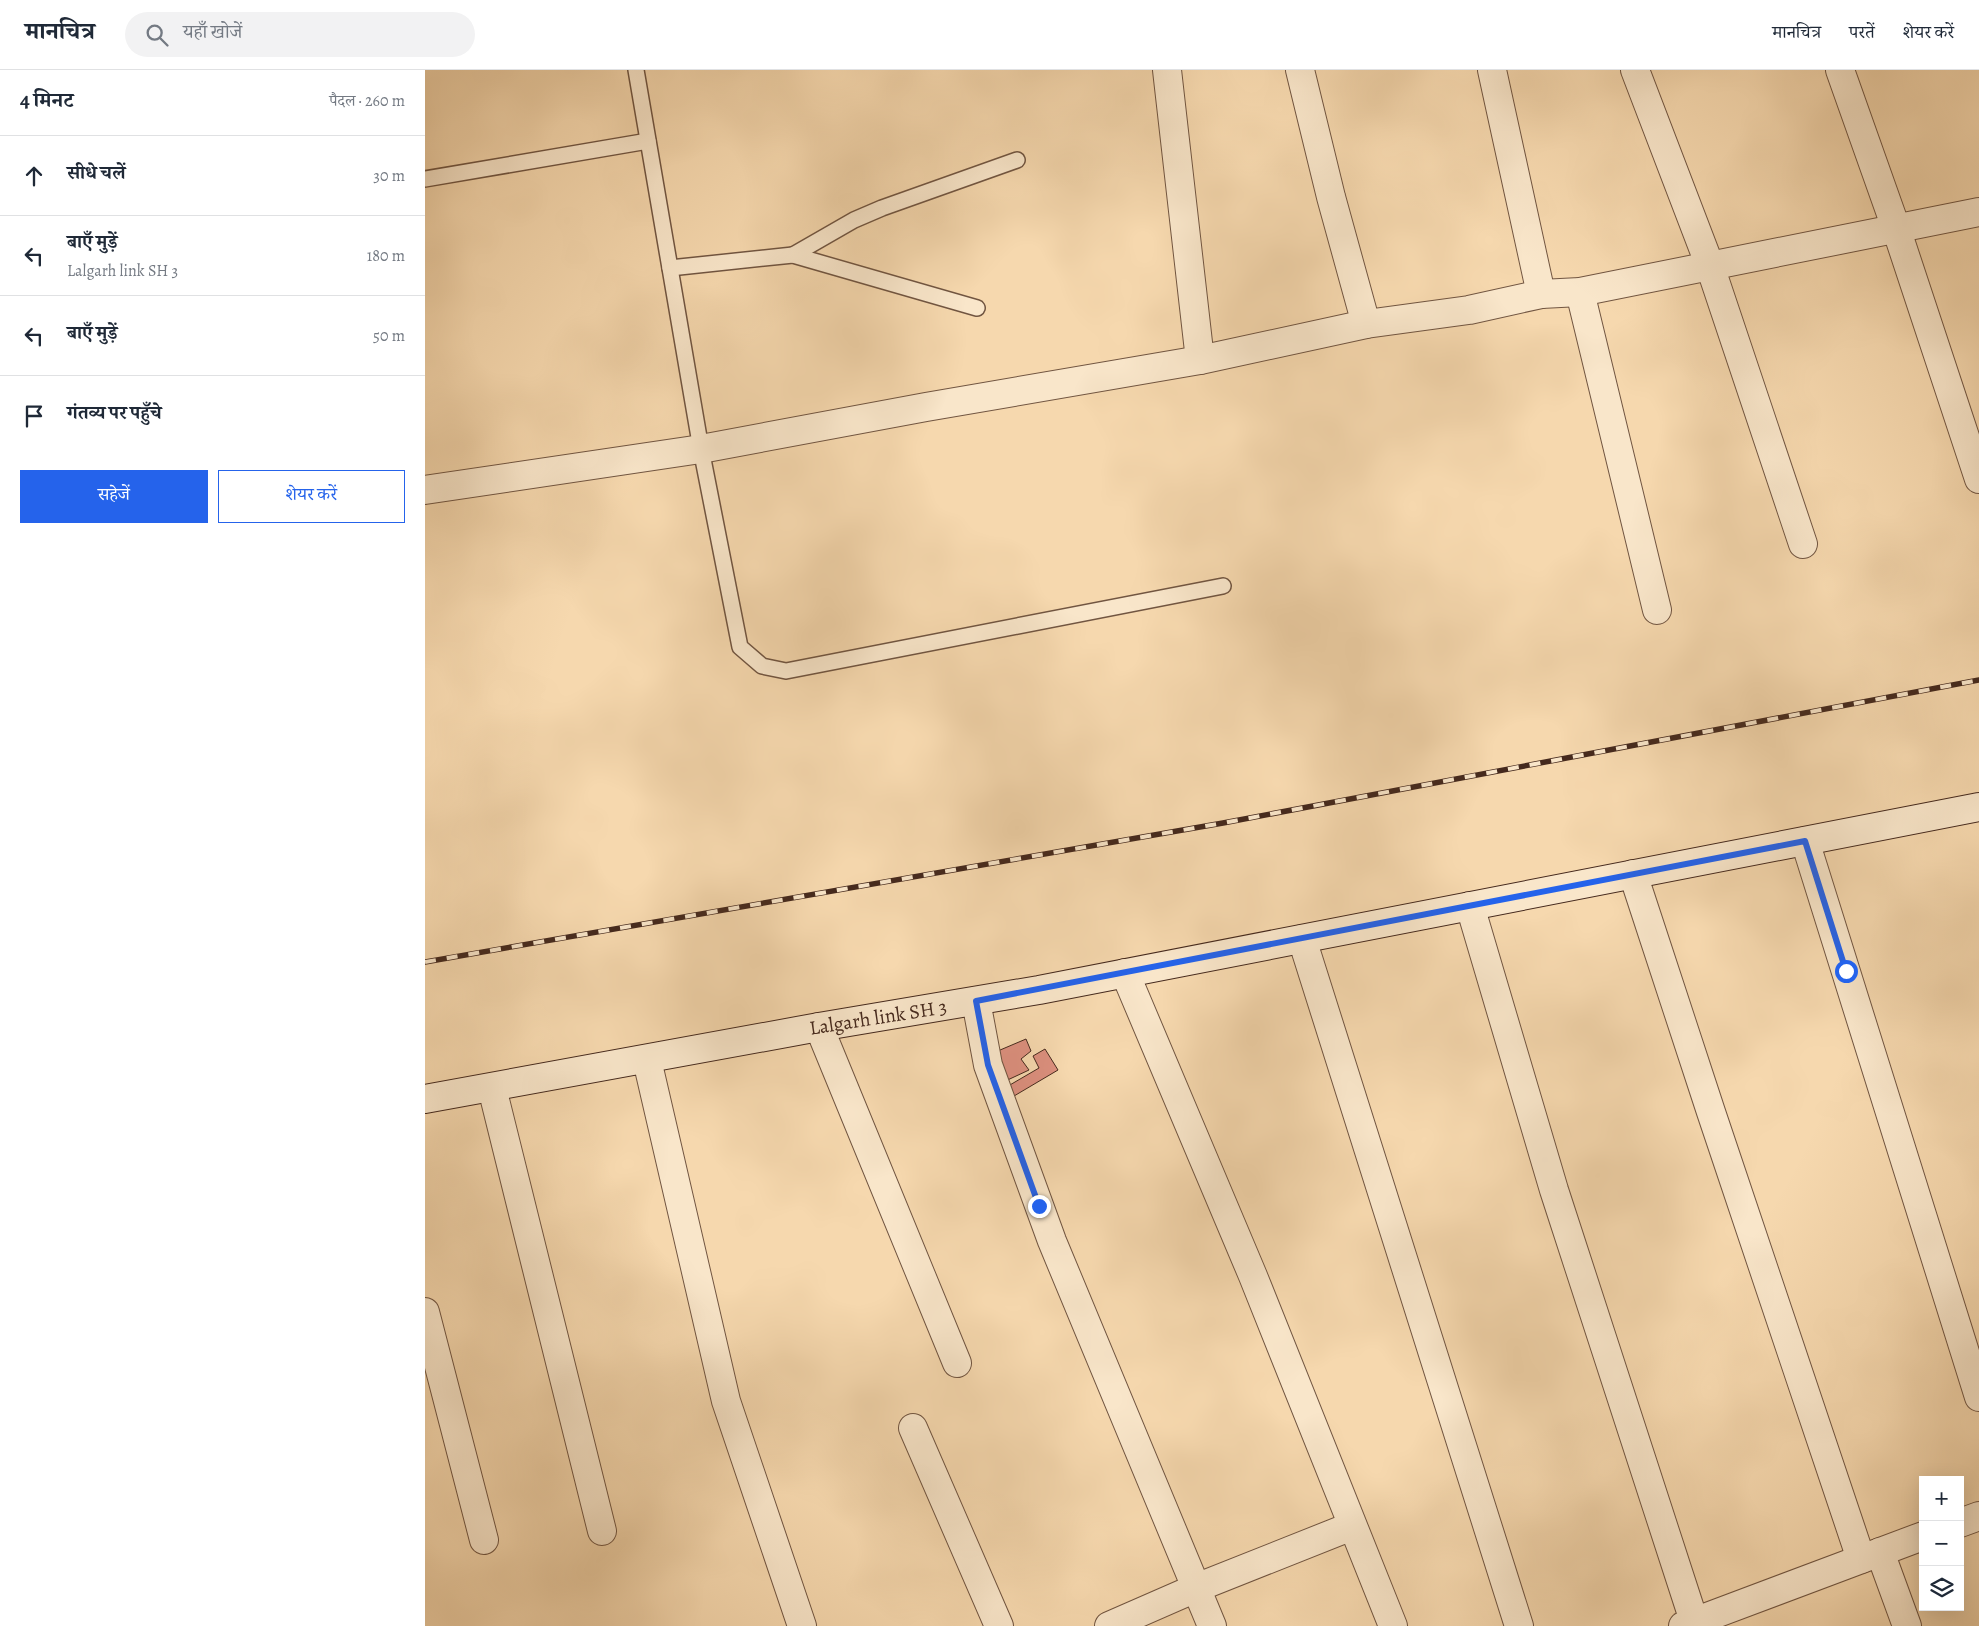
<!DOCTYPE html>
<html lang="hi">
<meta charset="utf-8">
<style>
body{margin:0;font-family:Alegreya,"Noto Serif Devanagari",serif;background:#f2f2f3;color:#1f2937}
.controls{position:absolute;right:15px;bottom:15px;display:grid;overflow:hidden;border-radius:0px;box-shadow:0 5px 20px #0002}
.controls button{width:45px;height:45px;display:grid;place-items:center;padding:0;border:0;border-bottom:1px solid #e0e1e3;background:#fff;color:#1f2937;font:25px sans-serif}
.stop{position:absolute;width:15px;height:15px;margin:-11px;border:4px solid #2563eb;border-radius:50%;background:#fff}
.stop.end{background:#2563eb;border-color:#fff;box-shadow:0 1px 5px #0008}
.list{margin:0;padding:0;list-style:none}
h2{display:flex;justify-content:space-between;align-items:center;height:65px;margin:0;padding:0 20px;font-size:21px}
h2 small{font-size:16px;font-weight:400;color:#747a83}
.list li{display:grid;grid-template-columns:32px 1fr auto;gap:15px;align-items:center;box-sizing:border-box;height:80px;padding:0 20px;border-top:1px solid #e0e1e3}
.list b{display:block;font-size:19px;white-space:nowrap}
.list p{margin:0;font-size:16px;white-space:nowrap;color:#747a83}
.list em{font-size:16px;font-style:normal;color:#747a83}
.actions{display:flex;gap:10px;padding:15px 20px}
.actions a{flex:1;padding:11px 0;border:1px solid #2563eb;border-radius:0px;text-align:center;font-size:18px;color:#2563eb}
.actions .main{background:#2563eb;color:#fff}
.icon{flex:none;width:28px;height:28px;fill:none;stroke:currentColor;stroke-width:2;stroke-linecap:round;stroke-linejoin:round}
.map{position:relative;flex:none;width:1554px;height:1556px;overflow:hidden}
header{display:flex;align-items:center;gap:30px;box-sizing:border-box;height:70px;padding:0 25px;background:#fff;border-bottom:1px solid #e0e1e3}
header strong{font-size:24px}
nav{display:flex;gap:28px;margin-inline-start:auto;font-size:18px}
.search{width:350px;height:45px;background:#f2f2f3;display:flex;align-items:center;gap:12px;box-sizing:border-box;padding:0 18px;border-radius:28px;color:#747a83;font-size:19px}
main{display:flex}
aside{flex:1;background:#fff}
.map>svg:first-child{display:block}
.building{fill:#dd907f;stroke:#45291d}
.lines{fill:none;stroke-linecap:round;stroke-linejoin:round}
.lane-casing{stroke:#715541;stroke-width:18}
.street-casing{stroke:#715541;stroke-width:30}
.secondary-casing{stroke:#45291d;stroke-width:30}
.lane{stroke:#f9e6ca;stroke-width:15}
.street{stroke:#f9e6ca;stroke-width:28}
.secondary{stroke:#f9e6ca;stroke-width:28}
.rail-casing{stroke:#45291d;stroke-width:5.5}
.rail{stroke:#f9e6ca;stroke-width:4;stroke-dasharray:11;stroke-linecap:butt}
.route{stroke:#2563eb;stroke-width:6}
.labels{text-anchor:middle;stroke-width:4;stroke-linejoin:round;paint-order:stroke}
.street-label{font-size:20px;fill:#45291d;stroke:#f9e6ca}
</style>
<header>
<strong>मानचित्र</strong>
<div class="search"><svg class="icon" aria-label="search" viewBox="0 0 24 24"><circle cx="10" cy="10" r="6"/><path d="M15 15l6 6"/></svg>यहाँ खोजें</div>
<nav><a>मानचित्र</a><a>परतें</a><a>शेयर करें</a></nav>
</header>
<main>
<aside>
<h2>4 मिनट<small>पैदल · 260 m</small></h2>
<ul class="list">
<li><svg class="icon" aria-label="ahead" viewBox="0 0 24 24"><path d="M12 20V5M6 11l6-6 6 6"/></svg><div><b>सीधे चलें</b></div><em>30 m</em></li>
<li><svg class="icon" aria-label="left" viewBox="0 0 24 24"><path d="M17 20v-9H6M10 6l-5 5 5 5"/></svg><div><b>बाएँ मुड़ें</b><p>Lalgarh link SH 3</p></div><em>180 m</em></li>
<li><svg class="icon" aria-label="left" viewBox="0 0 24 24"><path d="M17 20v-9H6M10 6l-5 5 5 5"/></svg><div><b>बाएँ मुड़ें</b></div><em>50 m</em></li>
<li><svg class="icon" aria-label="arrive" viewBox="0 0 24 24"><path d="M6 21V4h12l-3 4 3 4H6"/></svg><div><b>गंतव्य पर पहुँचे</b></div></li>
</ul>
<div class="actions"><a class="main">सहेजें</a><a>शेयर करें</a></div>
</aside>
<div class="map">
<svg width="1554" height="1556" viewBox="0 0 1554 1556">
<rect width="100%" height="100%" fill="#f6d8ae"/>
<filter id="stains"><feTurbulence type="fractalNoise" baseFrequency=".004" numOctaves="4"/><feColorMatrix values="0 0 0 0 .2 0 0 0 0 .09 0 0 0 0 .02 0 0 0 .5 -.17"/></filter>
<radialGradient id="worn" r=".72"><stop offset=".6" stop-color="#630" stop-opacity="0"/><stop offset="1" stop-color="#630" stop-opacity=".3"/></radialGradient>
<g class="building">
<polygon points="601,969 606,981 596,989 604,1000 574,1014 561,986"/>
<polygon points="620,979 633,1000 584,1029 578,1019 614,998 608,986"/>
</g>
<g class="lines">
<defs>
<g id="lane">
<polyline points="211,0 276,379 315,577 337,596 361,601 798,516"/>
<polyline points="0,109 223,71"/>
<polyline points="368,185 429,150 457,138 592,90"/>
<polyline points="245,198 368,185 552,238"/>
</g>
<g id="street">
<polyline points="742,0 775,290"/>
<polyline points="875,0 906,127 941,254"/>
<polyline points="1067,0 1116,224"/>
<polyline points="1210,0 1285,196 1378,474"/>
<polyline points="1415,0 1471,158 1554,409"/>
<polyline points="1155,222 1232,540"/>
<polyline points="0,420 276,379 501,337 775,290 941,254 1044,240 1116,224 1155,222 1554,142"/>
<polyline points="1380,771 1554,1327"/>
<polyline points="1208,804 1286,1042 1436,1489"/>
<polyline points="1045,836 1129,1120 1269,1551"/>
<polyline points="877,869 1094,1556"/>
<polyline points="700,903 828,1206 968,1556"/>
<polyline points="551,931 563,995 627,1171 787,1556"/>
<polyline points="394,957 532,1293"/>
<polyline points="222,990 301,1331 377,1556"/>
<polyline points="67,1018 177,1461"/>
<polyline points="0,1242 59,1470"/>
<polyline points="488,1358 574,1556"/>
<polyline points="1535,1453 1554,1446"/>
<polyline points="1455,1482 1482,1556"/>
<polyline points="684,1556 771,1518 927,1456"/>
<polyline points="1258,1556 1498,1466"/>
</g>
<polyline id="secondary" points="0,1029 394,957 614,920 1554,737"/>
</defs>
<use href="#lane" class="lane-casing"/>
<use href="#street" class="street-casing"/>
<use href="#secondary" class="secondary-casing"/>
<use href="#lane" class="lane"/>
<use href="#street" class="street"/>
<use href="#secondary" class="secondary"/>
<defs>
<polyline id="rail" points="0,892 798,753 1554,610"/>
</defs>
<use href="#rail" class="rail-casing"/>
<use href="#rail" class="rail"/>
</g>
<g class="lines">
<polyline class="route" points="614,1136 563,995 551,931 1380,771 1421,901"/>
</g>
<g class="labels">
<g class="street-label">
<text transform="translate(453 947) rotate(-9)" y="7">Lalgarh link SH 3</text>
</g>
</g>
<rect width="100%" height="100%" filter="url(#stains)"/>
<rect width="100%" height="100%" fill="url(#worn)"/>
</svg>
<div class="controls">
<button>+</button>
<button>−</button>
<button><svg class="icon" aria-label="layers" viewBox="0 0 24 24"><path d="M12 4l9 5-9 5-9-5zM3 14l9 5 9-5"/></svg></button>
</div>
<div class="stop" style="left:1421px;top:901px"></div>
<div class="stop end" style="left:614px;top:1136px"></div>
</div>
</main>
